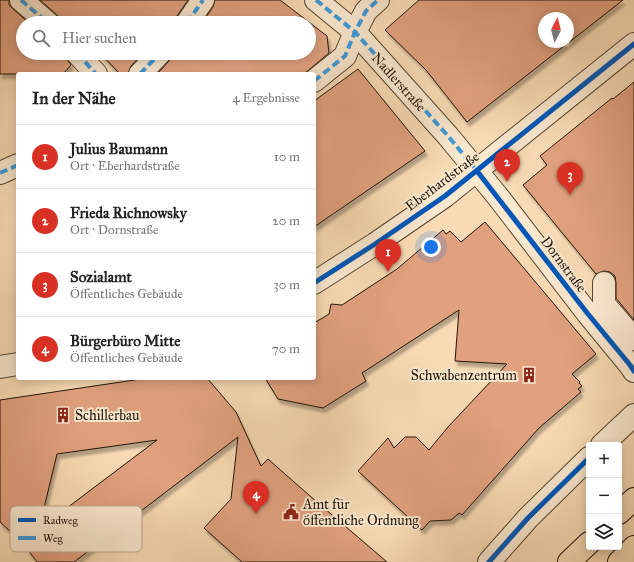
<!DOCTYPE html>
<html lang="de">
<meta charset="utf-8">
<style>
body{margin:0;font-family:"IM FELL Great Primer",serif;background:#f6f6f6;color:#222}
.controls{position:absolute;right:12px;bottom:12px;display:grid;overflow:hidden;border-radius:4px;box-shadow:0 2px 10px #0003}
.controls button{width:36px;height:36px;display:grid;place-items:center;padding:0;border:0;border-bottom:1px solid #e0e0e0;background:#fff;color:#222;font:20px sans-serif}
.compass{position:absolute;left:538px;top:12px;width:36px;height:36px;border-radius:50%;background:#fff;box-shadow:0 2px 10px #0003;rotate:7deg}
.you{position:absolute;left:431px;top:247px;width:14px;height:14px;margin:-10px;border:3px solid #fff;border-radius:50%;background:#1a73e8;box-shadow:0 0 0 6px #1a73e833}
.badge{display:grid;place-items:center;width:26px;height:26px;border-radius:50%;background:#d93025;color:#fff;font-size:13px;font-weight:700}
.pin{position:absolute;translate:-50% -33px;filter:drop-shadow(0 1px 2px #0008)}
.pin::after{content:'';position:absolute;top:21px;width:14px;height:12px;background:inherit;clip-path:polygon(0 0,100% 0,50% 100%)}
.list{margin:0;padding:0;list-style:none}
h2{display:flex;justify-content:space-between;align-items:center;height:52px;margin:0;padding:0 16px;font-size:17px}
h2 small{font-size:13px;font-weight:400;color:#767676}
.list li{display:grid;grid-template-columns:26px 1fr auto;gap:12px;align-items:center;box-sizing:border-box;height:64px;padding:0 16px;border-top:1px solid #e0e0e0}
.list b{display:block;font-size:15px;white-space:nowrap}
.list p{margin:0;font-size:13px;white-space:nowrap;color:#767676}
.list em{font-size:13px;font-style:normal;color:#767676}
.icon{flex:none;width:22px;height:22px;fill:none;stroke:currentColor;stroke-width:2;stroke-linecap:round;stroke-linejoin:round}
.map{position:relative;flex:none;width:634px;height:562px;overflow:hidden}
.search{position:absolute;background:#fff;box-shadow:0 2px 10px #0003;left:16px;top:16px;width:300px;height:44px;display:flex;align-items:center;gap:10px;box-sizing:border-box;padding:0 14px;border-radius:22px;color:#767676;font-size:15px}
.panel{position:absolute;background:#fff;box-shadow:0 2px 10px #0003;left:16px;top:72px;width:300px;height:308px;border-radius:4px}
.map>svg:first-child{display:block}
.building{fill:#e1a17f;stroke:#201508;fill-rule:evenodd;filter:url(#shadow)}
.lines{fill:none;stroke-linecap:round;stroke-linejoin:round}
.minor-casing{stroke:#564633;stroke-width:24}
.major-casing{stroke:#201508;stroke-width:24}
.minor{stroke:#fae8cf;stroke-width:22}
.major{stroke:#f8dbb5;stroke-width:22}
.quiet{stroke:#3c9add;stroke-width:4;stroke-dasharray:8 4;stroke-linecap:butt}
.cycleway-casing{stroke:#fae8cf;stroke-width:8}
.cycleway{stroke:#0057b8;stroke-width:5}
.labels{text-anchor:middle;stroke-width:4;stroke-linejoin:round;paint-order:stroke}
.street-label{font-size:14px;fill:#201508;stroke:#fae8cf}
.poi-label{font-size:14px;fill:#201508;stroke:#fae8cf;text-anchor:start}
.key{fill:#fae8cf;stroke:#b9a993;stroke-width:1}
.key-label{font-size:11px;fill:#201508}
</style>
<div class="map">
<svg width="634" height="562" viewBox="0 0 634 562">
<defs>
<filter id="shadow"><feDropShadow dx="2.5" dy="4.5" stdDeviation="1" flood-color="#0004"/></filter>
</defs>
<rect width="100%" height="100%" fill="#f8dbb5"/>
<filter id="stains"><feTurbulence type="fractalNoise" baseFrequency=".005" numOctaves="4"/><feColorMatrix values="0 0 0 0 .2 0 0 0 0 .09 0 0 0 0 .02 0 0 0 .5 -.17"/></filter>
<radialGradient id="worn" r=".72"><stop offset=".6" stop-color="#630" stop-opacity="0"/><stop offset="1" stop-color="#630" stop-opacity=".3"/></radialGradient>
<g class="building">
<polygon points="0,0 9,0 9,5 13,9 29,23 23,23 23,53 65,53 65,56 71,65 63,74 0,74"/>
<polygon points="40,0 188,0 177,16 175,23 60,23 60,18 56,14"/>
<polygon points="215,0 280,0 327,36 329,53 304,74 157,74 169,61 172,53 309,53 309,23 202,23 213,7"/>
<path d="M419,0H623L467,122L426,70L385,30ZM544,18H568V42H544Z"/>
<polygon points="100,53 143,53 131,66 128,74 120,74"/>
<polygon points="358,69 425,151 314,227 314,101"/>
<polygon points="634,82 634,320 616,298 616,283 615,276 610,272 604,271 596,274 523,185 547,165 540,156 612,98 613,99"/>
<polygon points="485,222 596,354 572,374 580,382 579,383 582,386 578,389 581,392 539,428 462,515 459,513 451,520 430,521 422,530 358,471 388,438 394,448 405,437 416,437 429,450 448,427 507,364 455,361 459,310 362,373 366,381 323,408 278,399 265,378 314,378 314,323 329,314 331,304 342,305 397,269 443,230 446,234 450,231 461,242"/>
<path d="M148,378H207L236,412L261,466L268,459L310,496L387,562H242L204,528L231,499L238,437L74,562H37L22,542L0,522V400ZM157,440L39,529L57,454Z"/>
</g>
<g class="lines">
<defs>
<g id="minor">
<polyline points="21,0 48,23"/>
<polyline points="316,0 355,32 448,136 499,198 588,314 630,365 634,371"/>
<polyline points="187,23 203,0"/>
<polyline points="77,53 96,74"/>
<polyline points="140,74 160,53"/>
<polyline points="314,81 345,56 355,32 366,11 378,0"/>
<polyline points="0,173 18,165"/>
<polyline points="314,283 375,244 445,196 634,44"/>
<polyline points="604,283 604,304 634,339"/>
<polyline points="0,367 18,364"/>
<polyline points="602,445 634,415"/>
<polyline points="489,562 528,518 589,458"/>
</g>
<g id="major">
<polyline points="619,513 634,499"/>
<polyline points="569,562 589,543"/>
<polyline points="619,562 634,547"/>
</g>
</defs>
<use href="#minor" class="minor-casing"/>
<use href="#major" class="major-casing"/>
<use href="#minor" class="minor"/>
<use href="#major" class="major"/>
<g class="quiet">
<polyline points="21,0 48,23"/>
<polyline points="316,0 355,32 448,136 477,171"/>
<polyline points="187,23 203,0"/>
<polyline points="77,53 96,74"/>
<polyline points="140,74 160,53"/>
<polyline points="314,81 345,56 355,32 366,11 378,0"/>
<polyline points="0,173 18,165"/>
</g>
<defs>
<g id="cycleway">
<polyline points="477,171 588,314 630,365 634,371"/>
<polyline points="314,283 375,244 445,196 634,44"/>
<polyline points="489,562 528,518 589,458"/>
</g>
</defs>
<use href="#cycleway" class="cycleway-casing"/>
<use href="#cycleway" class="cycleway"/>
</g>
<defs>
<symbol id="building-bare" viewBox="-9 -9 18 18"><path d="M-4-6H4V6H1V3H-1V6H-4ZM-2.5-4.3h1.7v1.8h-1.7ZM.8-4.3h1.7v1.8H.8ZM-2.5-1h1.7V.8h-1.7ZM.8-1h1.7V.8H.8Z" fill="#8f2418" stroke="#fae8cf" stroke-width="2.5" paint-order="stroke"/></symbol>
<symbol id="civic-bare" viewBox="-9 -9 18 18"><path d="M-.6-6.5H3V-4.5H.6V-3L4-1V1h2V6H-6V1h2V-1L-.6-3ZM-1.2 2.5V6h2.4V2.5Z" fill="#8f2418" stroke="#fae8cf" stroke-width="2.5" paint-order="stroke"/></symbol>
</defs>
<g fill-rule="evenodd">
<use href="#building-bare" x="518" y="364" width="22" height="22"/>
<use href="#building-bare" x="52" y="404" width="22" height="22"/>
<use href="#civic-bare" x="280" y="501" width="22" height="22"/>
</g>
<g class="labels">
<g class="street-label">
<text transform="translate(399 82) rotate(48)" y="5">Nadlerstraße</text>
<text transform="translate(442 181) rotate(-37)" y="5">Eberhardstraße</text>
<text transform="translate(564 264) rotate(53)" y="5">Dornstraße</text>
</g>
<g class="poi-label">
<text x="517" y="380" text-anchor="end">Schwabenzentrum</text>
<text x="75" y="420">Schillerbau</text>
<text x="303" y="509">Amt für<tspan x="303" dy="16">öffentliche Ordnung</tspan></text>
</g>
</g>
<rect x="10" y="506" width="132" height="46" rx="6" class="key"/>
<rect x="18" y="518" width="18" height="4" fill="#0057b8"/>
<rect x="18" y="536" width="18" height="4" fill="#3c9add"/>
<g class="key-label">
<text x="43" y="524">Radweg</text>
<text x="43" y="542">Weg</text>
</g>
<rect width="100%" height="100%" filter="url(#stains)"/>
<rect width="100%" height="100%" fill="url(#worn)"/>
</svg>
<div class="controls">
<button>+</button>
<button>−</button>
<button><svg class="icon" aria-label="layers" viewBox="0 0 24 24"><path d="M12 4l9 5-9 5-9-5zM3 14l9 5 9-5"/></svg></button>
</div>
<svg class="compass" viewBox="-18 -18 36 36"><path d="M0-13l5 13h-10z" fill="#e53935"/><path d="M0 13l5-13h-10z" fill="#767676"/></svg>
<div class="you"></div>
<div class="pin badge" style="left:388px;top:272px">1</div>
<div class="pin badge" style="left:507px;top:182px">2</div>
<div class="pin badge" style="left:570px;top:195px">3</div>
<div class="pin badge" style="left:256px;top:514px">4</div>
<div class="search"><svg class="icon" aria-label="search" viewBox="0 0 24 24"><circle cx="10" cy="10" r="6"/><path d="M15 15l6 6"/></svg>Hier suchen</div>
<section class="panel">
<h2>In der Nähe<small>4 Ergebnisse</small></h2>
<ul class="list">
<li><span class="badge">1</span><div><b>Julius Baumann</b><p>Ort · Eberhardstraße</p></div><em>10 m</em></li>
<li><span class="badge">2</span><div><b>Frieda Richnowsky</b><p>Ort · Dornstraße</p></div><em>20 m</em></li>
<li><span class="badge">3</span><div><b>Sozialamt</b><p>Öffentliches Gebäude</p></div><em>30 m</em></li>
<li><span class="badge">4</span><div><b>Bürgerbüro Mitte</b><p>Öffentliches Gebäude</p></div><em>70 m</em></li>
</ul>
</section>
</div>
